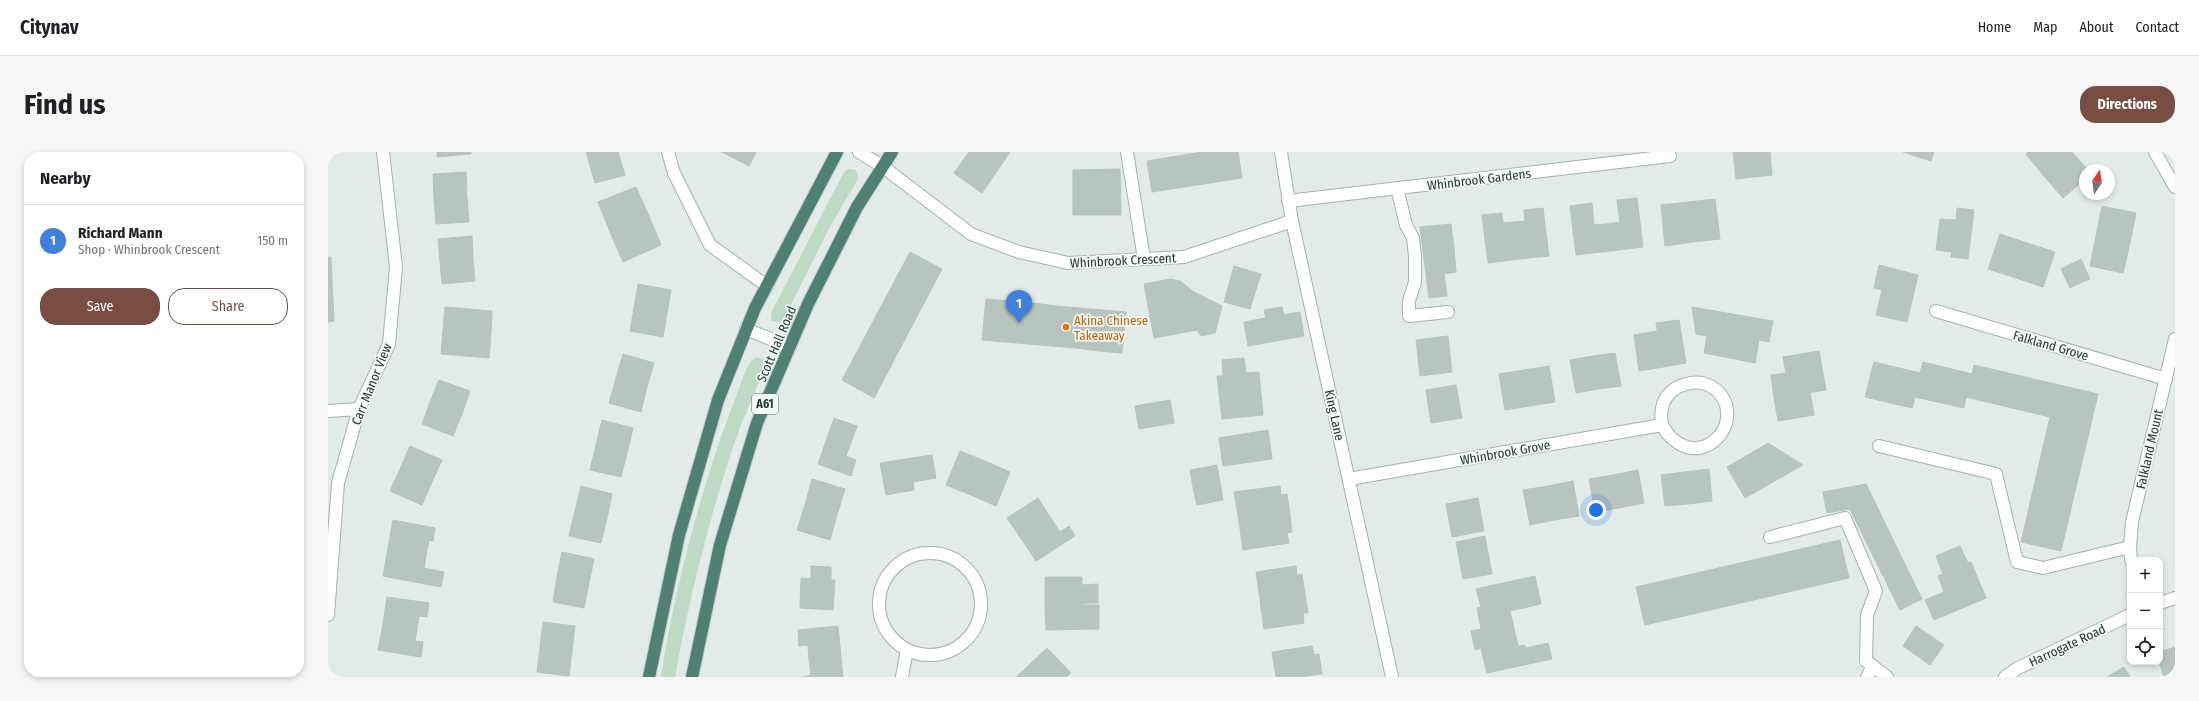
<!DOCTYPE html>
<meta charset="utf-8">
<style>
body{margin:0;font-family:"Fira Sans Condensed",sans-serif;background:#f6f6f6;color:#202124}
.controls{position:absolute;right:12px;bottom:12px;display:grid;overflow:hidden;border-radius:8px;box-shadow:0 2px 6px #0003}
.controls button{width:36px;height:36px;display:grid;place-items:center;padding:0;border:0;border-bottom:1px solid #e0e0e0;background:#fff;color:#202124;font:20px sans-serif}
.compass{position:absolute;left:1751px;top:12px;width:36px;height:36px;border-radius:50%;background:#fff;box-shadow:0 2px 6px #0003;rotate:13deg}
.you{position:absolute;left:1268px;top:358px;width:14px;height:14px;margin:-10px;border:3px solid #fff;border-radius:50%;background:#1a73e8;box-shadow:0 0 0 6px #1a73e833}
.badge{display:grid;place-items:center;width:26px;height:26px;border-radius:50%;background:#784d42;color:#fff;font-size:13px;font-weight:700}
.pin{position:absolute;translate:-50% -33px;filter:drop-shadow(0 1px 2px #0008)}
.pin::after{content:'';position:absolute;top:21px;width:14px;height:12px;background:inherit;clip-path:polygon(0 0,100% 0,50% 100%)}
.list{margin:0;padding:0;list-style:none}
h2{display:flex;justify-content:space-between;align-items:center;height:52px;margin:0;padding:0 16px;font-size:17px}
h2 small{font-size:13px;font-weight:400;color:#757577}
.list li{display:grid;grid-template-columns:26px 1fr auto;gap:12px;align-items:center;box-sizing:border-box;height:72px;padding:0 16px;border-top:1px solid #e0e0e0}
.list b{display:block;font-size:15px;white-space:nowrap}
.list p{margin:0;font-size:13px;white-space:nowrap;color:#757577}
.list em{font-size:13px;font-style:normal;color:#757577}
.actions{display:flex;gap:8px;padding:12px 16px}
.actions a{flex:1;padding:9px 0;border:1px solid #784d42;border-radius:16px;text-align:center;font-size:14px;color:#784d42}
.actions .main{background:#784d42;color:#fff}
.icon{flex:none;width:22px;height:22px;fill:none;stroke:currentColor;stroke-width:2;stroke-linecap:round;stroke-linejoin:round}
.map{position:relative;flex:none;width:1847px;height:525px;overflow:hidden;border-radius:16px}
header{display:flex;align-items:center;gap:24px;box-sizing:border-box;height:56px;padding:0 20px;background:#fff;border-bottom:1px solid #e0e0e0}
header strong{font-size:19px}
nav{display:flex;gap:22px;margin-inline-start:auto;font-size:14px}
.intro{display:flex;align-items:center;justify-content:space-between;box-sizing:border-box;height:96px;padding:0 24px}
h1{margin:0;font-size:28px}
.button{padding:10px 18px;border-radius:16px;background:#784d42;color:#fff;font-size:14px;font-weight:700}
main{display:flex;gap:24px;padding:0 24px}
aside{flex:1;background:#fff;border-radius:16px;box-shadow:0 2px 6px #0003}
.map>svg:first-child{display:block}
.green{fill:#bddac4}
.building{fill:#b8c5bf;stroke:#b5c4bd}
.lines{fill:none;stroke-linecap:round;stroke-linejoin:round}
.service-casing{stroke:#a5b2ad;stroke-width:14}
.minor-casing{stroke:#a5b2ad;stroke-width:14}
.tertiary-casing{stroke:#a5b2ad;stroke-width:14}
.trunk-casing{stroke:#c2c8c6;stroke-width:14}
.service{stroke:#fff;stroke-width:12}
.minor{stroke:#fff;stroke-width:12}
.tertiary{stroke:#fff;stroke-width:12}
.trunk{stroke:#4e8073;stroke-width:12}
.food-dot{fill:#e8710a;stroke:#f2f8f5;stroke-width:1.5}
.labels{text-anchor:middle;stroke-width:3.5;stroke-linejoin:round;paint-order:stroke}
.shield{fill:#f2f8f5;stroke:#62736d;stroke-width:1}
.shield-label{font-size:12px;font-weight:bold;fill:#243a33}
.street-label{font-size:13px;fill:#243a33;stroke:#f2f8f5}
.food-label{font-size:13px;fill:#c56008;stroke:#f2f8f5;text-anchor:start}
</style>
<header>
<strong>Citynav</strong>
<nav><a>Home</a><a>Map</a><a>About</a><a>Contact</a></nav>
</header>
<div class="intro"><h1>Find us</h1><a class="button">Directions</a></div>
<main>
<aside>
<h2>Nearby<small></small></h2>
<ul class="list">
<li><span class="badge" style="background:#3f7fe0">1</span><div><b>Richard Mann</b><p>Shop · Whinbrook Crescent</p></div><em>150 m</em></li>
</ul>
<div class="actions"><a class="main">Save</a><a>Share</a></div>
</aside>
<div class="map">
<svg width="1847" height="525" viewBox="0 0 1847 525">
<rect width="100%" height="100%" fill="#e2ebe7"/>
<g class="green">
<polygon points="520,17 527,18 530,22 530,27 504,71 456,167 452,170 443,169 443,161 516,20"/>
<path d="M428,205L436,207C439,216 416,265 411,278C383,358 362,442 347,525H333C347,433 375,329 409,242C414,230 417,213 428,205Z"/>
</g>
<g class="building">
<polygon points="109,0 143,0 143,2 109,5"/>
<polygon points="258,0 290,0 297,23 267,31"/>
<polygon points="394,0 428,0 421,14"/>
<polygon points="641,0 682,0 654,41 626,21"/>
<polygon points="874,0 910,0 914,26 824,40 819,9"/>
<polygon points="1405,0 1442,0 1444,23 1408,27"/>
<polygon points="1575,0 1606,0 1603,9"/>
<polygon points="1700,0 1744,0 1716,24 1698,2"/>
<polygon points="1744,0 1760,18 1757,18 1757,27 1735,46 1716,24"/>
<polygon points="792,17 793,63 745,63 745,18"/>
<polygon points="138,20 139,45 106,47 105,22"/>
<polygon points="308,35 321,64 282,80 270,50"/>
<polygon points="139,45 141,70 108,72 106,47"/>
<polygon points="1309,46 1315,95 1282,99 1279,72 1292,70 1289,48"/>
<polygon points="1387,47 1392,87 1365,90 1360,50"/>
<polygon points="1360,50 1365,90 1337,94 1333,53"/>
<polygon points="1264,51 1266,73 1279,72 1282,99 1248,103 1242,54"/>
<polygon points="1774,54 1808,61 1802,91 1768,84"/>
<polygon points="1215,56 1221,104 1191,107 1186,70 1197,69 1196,58"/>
<polygon points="1629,56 1646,58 1640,107 1623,105 1624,100 1608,98 1612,67 1628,68"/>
<polygon points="1174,61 1175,71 1186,70 1191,107 1160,111 1154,63"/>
<polygon points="321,64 333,93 295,110 282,80"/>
<polygon points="1123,72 1126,96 1095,99 1092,75"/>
<polygon points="1672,82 1699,91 1688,126 1660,117"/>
<polygon points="144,84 145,107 112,109 110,87"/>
<polygon points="1768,84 1802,91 1795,121 1762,114"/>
<polygon points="1699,91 1727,100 1715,135 1688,126"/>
<polygon points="1126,96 1128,120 1116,122 1119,144 1101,146 1095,99"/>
<polygon points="582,100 614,117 546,246 514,228"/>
<polygon points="0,105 3,105 4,129 0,129"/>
<polygon points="145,107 147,129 114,132 112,109"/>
<polygon points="1753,107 1762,127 1752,131 1743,112"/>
<polygon points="1743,112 1752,131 1742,136 1733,117"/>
<polygon points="1551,113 1590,123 1579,170 1548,163 1554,138 1546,136"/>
<polygon points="906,114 933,122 922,157 896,150"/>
<polygon points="843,127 852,129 866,140 894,154 887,181 873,184 869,178 826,186 816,132"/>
<polygon points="0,129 4,129 6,169 0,170"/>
<polygon points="310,132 343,138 339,161 306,156"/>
<polygon points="658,147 681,149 677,190 654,188"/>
<polygon points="681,149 705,151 701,192 677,190"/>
<polygon points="705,151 728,154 724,194 701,192"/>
<polygon points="728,154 751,156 748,196 724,194"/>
<polygon points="117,155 164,159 163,182 115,178"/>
<polygon points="954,155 956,163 972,160 976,184 920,194 916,170 938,166 936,158"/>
<polygon points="1364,155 1410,163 1402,206 1376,201 1379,184 1368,182"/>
<polygon points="306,156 339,161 335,185 302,179"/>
<polygon points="751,156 775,158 771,199 748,196"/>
<polygon points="775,158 798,160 794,201 771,199"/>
<polygon points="1410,163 1445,169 1441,190 1431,188 1427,211 1402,206"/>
<polygon points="1351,168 1358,211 1335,215 1328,171"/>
<polygon points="115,178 163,182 161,206 113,202"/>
<polygon points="1329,179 1335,215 1311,219 1306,183"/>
<polygon points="1120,184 1124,220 1092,224 1088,188"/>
<polygon points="1491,199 1498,238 1446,246 1443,223 1458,221 1455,205"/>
<polygon points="1287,201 1293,234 1270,237 1265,204"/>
<polygon points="295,202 326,211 319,235 288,226"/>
<polygon points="1265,204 1270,237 1248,241 1242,208"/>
<polygon points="916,206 918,221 931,220 935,263 894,267 889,224 895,224 894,208"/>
<polygon points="1546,210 1592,221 1595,210 1644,222 1646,213 1770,242 1733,399 1693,390 1722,265 1638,245 1636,256 1587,245 1584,256 1537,245"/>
<polygon points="1221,214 1227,250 1202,254 1196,218"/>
<polygon points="1196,218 1202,254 1177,258 1171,222"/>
<polygon points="288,226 319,235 313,260 281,251"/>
<polygon points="111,228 142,239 134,262 102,250"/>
<polygon points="1128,233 1134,266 1103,271 1098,238"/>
<polygon points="1482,240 1486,263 1450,269 1446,246"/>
<polygon points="842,248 846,271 811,277 807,254"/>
<polygon points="102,250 134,262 125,284 94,272"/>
<polygon points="506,266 529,274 518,304 528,308 523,324 490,312"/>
<polygon points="274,268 305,276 299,301 268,293"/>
<polygon points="940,278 944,307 895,314 891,286"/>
<polygon points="1440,291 1475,313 1438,334 1420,303"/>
<polygon points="268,293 299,301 293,325 262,318"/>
<polygon points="82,294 114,308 104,330 72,317"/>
<polygon points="632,299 657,309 643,343 618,333"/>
<polygon points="604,303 608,326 585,330 586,338 558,343 552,311"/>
<polygon points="1420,303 1438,334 1417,346 1399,315"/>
<polygon points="657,309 682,320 668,354 643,343"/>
<polygon points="889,313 892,330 865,335 862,318"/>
<polygon points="72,317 104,330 94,353 62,339"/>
<polygon points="1381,317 1384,349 1360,352 1357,320"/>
<polygon points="1310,318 1316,351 1291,356 1285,323"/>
<polygon points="1357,320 1360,352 1337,354 1333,323"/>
<polygon points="1285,323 1291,356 1267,360 1261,327"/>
<polygon points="484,327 517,337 509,363 477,353"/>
<polygon points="1245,329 1251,364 1226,368 1220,334"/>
<polygon points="892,330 895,348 869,353 865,335"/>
<polygon points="1538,332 1594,447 1572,458 1522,357 1499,361 1495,340"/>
<polygon points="253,334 284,342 279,366 247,359"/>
<polygon points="952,334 953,343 959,342 962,362 911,369 906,340"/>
<polygon points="1220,334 1226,368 1202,373 1195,338"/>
<polygon points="710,346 724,368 694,388 679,366"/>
<polygon points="1150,346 1156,379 1124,385 1118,352"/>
<polygon points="477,353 509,363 502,388 469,378"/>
<polygon points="247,359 279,366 273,391 241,384"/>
<polygon points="962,362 964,380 959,381 961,391 915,398 911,369"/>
<polygon points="65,368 107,376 105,389 101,388 98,403 60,396"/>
<polygon points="724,368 732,380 741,374 747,384 708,409 694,388"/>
<polygon points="1157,384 1164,422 1135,427 1128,390"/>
<polygon points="1512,388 1521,426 1317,473 1308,435"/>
<polygon points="1632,394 1640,411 1643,410 1658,446 1606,468 1597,448 1616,440 1610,424 1615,422 1608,404"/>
<polygon points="60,396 98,403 96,416 116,420 113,435 55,424"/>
<polygon points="234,400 266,407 261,431 229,425"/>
<polygon points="483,414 503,415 503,428 507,428 505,458 472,456 473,426 483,427"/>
<polygon points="968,414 969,423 974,422 977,442 932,448 928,420"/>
<polygon points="1207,424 1213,452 1182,459 1190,494 1197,493 1198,496 1220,491 1224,507 1159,521 1153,496 1147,498 1143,479 1153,477 1149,456 1153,455 1148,437"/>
<polygon points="229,425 261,431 256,456 225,450"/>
<polygon points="717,425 754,425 754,433 770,432 770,451 717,452"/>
<polygon points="977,442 980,461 975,461 976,471 936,477 932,448"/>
<polygon points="59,445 101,451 99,465 91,464 89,477 55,472"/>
<polygon points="754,451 754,453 771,453 771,477 718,478 717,452"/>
<polygon points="215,470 247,474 244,499 212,495"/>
<polygon points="55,472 89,477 87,489 95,490 93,505 50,498"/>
<polygon points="510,474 513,505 481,508 480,493 471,494 470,478"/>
<polygon points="1588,474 1616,493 1602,513 1575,494"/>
<polygon points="984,494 986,503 991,502 994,522 972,525 948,525 944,500"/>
<polygon points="212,495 244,499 241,524 209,520"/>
<polygon points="1847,495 1847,525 1836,525 1831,510 1832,500"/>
<polygon points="719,496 743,521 738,525 709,525 699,515"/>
<polygon points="513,505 515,525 475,525 483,523 481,508"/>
<polygon points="699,515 709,525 688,525"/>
<polygon points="1796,515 1802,525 1779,525"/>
</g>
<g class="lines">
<defs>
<g id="service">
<polyline points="799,0 816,107"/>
<polyline points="1069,36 1078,73 1085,86 1087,104 1087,130 1081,149 1081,164 1120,160"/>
<polyline points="418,177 462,195"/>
<polyline points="1551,294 1668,322 1689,410 1715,416 1802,395"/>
<polyline points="1539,525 1545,514"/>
</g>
<g id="minor">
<polyline points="340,0 346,21 382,93 439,134"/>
<polyline points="531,0 554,14 643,82 691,100 740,111 856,105 964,69"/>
<polyline points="953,0 964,69 1064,525"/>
<polyline points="1827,0 1847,35"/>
<polyline points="960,49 1342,4"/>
<polyline points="1608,159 1838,227"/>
<polyline points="0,259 31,257"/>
<path d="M1021,327L1334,273C1344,292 1366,305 1386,289C1404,275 1404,247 1384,235C1367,225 1342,233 1335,252C1333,258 1333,266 1334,273"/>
<polyline points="1442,385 1517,366 1548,439 1539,463 1538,509 1559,525"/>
<circle cx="602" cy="452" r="51"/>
<polyline points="1803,408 1802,395 1804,370 1847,187"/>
<polyline points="0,463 10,331 31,257 61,192 68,115 55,0"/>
<polyline points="574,525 579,498"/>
</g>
<g id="tertiary">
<polyline points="1832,451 1847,446"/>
<polyline points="1677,525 1690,516 1802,463"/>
</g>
<g id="trunk">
<polyline points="321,525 351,383 390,248 427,156 509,0"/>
<polyline points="364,525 392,393 429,271 480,152 529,55 564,0"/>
</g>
</defs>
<use href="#service" class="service-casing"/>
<use href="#minor" class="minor-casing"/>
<use href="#tertiary" class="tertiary-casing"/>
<use href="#trunk" class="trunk-casing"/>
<use href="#service" class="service"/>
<use href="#minor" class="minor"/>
<use href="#tertiary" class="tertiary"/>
<use href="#trunk" class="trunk"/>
</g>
<circle class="food-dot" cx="738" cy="175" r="4"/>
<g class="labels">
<rect class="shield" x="424" y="242" width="26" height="20" rx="3"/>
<g class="shield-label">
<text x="437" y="256">A61</text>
</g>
<g class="street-label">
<text transform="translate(1151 27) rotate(-7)" y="5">Whinbrook Gardens</text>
<text transform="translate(795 108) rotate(-3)" y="5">Whinbrook Crescent</text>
<text transform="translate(448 192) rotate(-67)" y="5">Scott Hall Road</text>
<text transform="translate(1723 193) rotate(16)" y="5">Falkland Grove</text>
<text transform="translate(43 232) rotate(-68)" y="5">Carr Manor View</text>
<text transform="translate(1007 263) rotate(78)" y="5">King Lane</text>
<text transform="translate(1821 297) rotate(-77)" y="5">Falkland Mount</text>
<text transform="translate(1177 300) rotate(-10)" y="5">Whinbrook Grove</text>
<text transform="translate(1739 493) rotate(-25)" y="5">Harrogate Road</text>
</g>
<g class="food-label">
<text x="746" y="173">Akina Chinese<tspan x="746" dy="15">Takeaway</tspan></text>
</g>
</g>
</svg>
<div class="controls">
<button>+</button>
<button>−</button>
<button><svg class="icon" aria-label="locate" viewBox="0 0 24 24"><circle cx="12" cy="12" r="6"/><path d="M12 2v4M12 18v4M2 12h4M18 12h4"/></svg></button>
</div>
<svg class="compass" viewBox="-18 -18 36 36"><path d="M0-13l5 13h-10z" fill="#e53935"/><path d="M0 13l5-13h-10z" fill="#757577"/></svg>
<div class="you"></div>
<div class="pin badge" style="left:691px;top:171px;background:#3f7fe0">1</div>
</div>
</main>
